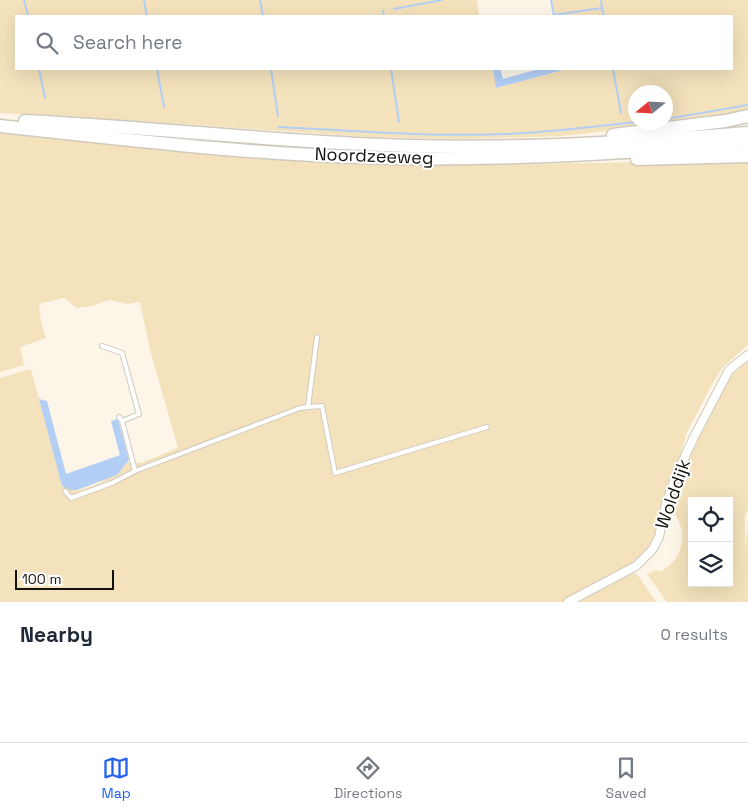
<!DOCTYPE html>
<style>
body{margin:0;font-family:"Space Grotesk",sans-serif;background:#f2f2f3;color:#1f2937}
.controls{position:absolute;right:15px;bottom:15px;display:grid;overflow:hidden;border-radius:0px;box-shadow:0 5px 20px #0002}
.controls button{width:45px;height:45px;display:grid;place-items:center;padding:0;border:0;border-bottom:1px solid #e0e1e3;background:#fff;color:#1f2937;font:25px sans-serif}
.compass{position:absolute;left:628px;top:85px;width:45px;height:45px;border-radius:50%;background:#fff;box-shadow:0 5px 20px #0002;rotate:252deg}
.scale{position:absolute;left:15px;bottom:12px;width:99px;box-sizing:border-box;padding-left:5px;border:2px solid #13110d;border-top:0;font-size:14px;line-height:18px;white-space:nowrap;color:#13110d;-webkit-text-stroke:4px #fff;paint-order:stroke}
.list{margin:0;padding:0;list-style:none}
h2{display:flex;justify-content:space-between;align-items:center;height:65px;margin:0;padding:0 20px;font-size:21px}
h2 small{font-size:16px;font-weight:400;color:#747a83}
.icon{flex:none;width:28px;height:28px;fill:none;stroke:currentColor;stroke-width:2;stroke-linecap:round;stroke-linejoin:round}
.map{position:relative;flex:none;width:748px;height:602px;overflow:hidden}
.search{position:absolute;background:#fff;box-shadow:0 5px 20px #0002;left:15px;right:15px;top:15px;height:55px;display:flex;align-items:center;gap:12px;box-sizing:border-box;padding:0 18px;border-radius:0px;color:#747a83;font-size:19px}
.sheet{height:140px;background:#fff}
nav{display:flex;justify-content:space-around;align-items:center;box-sizing:border-box;height:70px;border-top:1px solid #e0e1e3;background:#fff;font-size:14px;color:#747a83}
nav a{display:grid;justify-items:center;gap:2px}
nav .on{color:#2563eb}
.map>svg:first-child{display:block}
.green{fill:#f4e2bc;fill-rule:evenodd}
.water{fill:#b3cff6}
.lines{fill:none;stroke-linecap:round;stroke-linejoin:round}
.stream{stroke:#b3cff6;stroke-width:2}
.service-casing{stroke:#d0cabe;stroke-width:6}
.minor-casing{stroke:#d0cabe;stroke-width:10}
.trunk-casing{stroke:#d0cabe;stroke-width:15}
.service{stroke:#fff;stroke-width:4}
.minor{stroke:#fff;stroke-width:8}
.trunk{stroke:#fff;stroke-width:12}
.labels{text-anchor:middle;stroke-width:4;stroke-linejoin:round;paint-order:stroke}
.street-label{font-size:18px;fill:#13110d;stroke:#fff}
</style>
<div class="map">
<svg width="748" height="602" viewBox="0 0 748 602">
<rect width="100%" height="100%" fill="#fcf5e8"/>
<g class="green">
<path d="M0,0H477L479,16H16V69H493L497,88L567,69H732V16H556L552,0H748V112L700,121L562,136L463,139L368,137L122,120L0,113ZM636,92H666V122H636Z"/>
<path d="M0,131L368,163L487,165L748,160V345L723,367L715,379L687,432L680,457L662,501L658,528L653,543L646,552L628,567L564,602H0V378L31,369L62,485C65,487 69,490 72,490C87,492 119,474 128,462L141,463L178,448L150,350L140,302L127,304L109,300L92,306L77,308L64,298L39,304L41,322L46,338L20,347L24,365L0,372Z"/>
<path d="M748,360V510L745,515V546L748,528V602H667L647,574L656,570L659,572C675,565 684,549 682,531C681,525 677,518 675,512L668,508L670,500L686,461L724,386L732,375ZM692,501H729V583H692Z"/>
<polygon points="630,573 637,574 656,602 577,602"/>
</g>
<g class="water">
<polygon points="493,69 500,69 503,79 539,69 567,69 496,88"/>
<polygon points="39,399 47,401 66,474 120,455 111,421 118,419 129,460 117,475 77,490 70,490 62,486"/>
</g>
<g class="lines">
<g class="stream">
<polyline points="24,0 28,16"/>
<polyline points="144,0 147,16"/>
<polyline points="260,0 263,16"/>
<polyline points="551,0 554,15 602,8 601,0"/>
<polyline points="602,8 604,16"/>
<polyline points="394,9 442,0"/>
<polyline points="383,11 384,16"/>
<polyline points="39,69 45,98"/>
<polyline points="157,69 164,107"/>
<polyline points="271,69 278,116"/>
<polyline points="391,69 399,122"/>
<polyline points="613,69 621,113"/>
<polyline points="666,119 748,105"/>
<path d="M279,127C355,131 431,137 507,134C550,132 593,127 636,122"/>
</g>
<defs>
<g id="service">
<polyline points="102,346 122,353 139,414 122,421"/>
<polyline points="308,407 322,406 335,473 487,427"/>
<polyline points="119,417 122,421 135,471 300,408 308,407 317,337"/>
<polyline points="65,491 71,498 112,483 135,471"/>
</g>
<polyline id="minor" points="568,602 636,566 653,549 659,537 666,504 675,478 694,437 729,370 748,355"/>
<g id="trunk">
<path d="M25,121C144,127 263,140 382,145C505,150 626,143 748,133"/>
<path d="M0,126C110,138 221,151 332,156C472,163 608,154 748,144"/>
<polyline points="613,135 725,121 748,116"/>
<polyline points="637,159 748,156"/>
</g>
</defs>
<use href="#service" class="service-casing"/>
<use href="#minor" class="minor-casing"/>
<use href="#trunk" class="trunk-casing"/>
<use href="#service" class="service"/>
<use href="#minor" class="minor"/>
<use href="#trunk" class="trunk"/>
</g>
<g class="labels">
<g class="street-label">
<text transform="translate(374 156) rotate(2)" y="6">Noordzeeweg</text>
<text transform="translate(673 494) rotate(-71)" y="6">Wolddijk</text>
</g>
</g>
</svg>
<div class="controls">
<button><svg class="icon" aria-label="locate" viewBox="0 0 24 24"><circle cx="12" cy="12" r="6"/><path d="M12 2v4M12 18v4M2 12h4M18 12h4"/></svg></button>
<button><svg class="icon" aria-label="layers" viewBox="0 0 24 24"><path d="M12 4l9 5-9 5-9-5zM3 14l9 5 9-5"/></svg></button>
</div>
<svg class="compass" viewBox="-18 -18 36 36"><path d="M0-13l5 13h-10z" fill="#e53935"/><path d="M0 13l5-13h-10z" fill="#747a83"/></svg>
<div class="scale">100 m</div>
<div class="search"><svg class="icon" aria-label="search" viewBox="0 0 24 24"><circle cx="10" cy="10" r="6"/><path d="M15 15l6 6"/></svg>Search here</div>
</div>
<section class="sheet">
<h2>Nearby<small>0 results</small></h2>
<ul class="list">
</ul>
</section>
<nav>
<a class="on"><svg class="icon" aria-label="map" viewBox="0 0 24 24"><path d="M3 6l6-2 6 2 6-2v14l-6 2-6-2-6 2zM9 4v14M15 6v14"/></svg>Map</a>
<a><svg class="icon" aria-label="directions" viewBox="0 0 24 24"><path d="M12 3l9 9-9 9-9-9zM9 14v-3h6M13 9l2 2-2 2"/></svg>Directions</a>
<a><svg class="icon" aria-label="saved" viewBox="0 0 24 24"><path d="M7 4h10v16l-5-4-5 4z"/></svg>Saved</a>
</nav>
